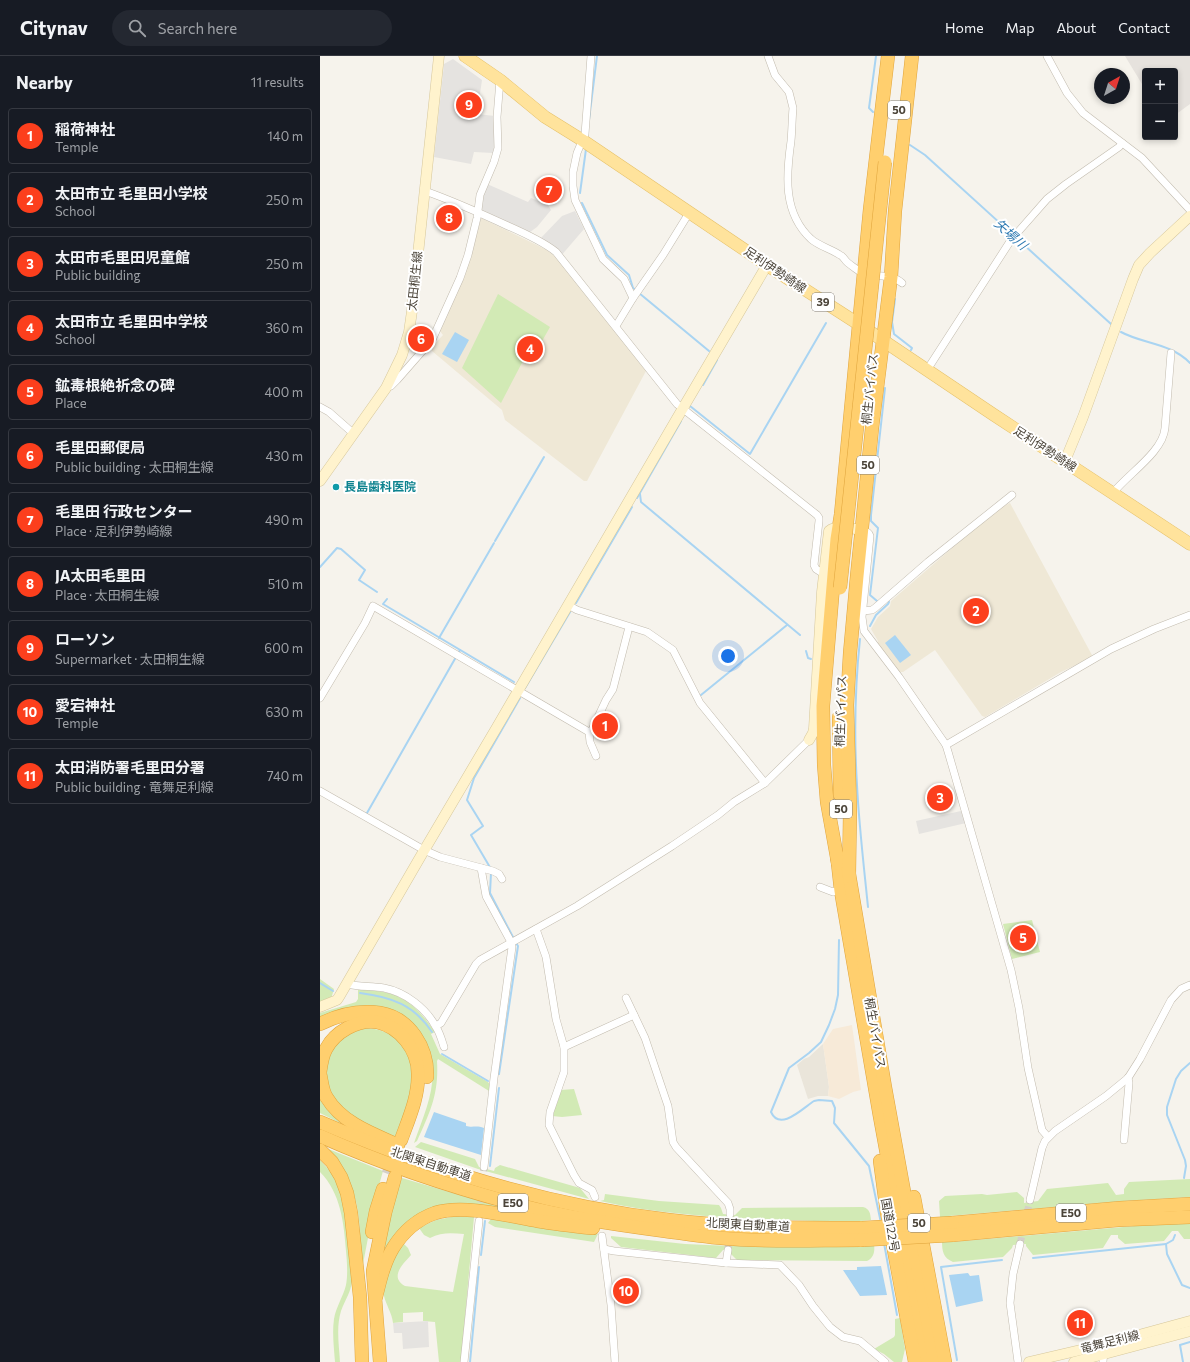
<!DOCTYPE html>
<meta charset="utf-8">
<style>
body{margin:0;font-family:Commissioner,"Noto Sans JP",sans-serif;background:#242831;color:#f1f3f6}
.controls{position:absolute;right:12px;top:12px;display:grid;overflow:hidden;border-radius:4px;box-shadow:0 2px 6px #0003}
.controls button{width:36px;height:36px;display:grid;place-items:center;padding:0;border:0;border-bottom:1px solid #363941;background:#171b24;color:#f1f3f6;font:20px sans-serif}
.compass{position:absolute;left:774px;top:12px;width:36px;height:36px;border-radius:50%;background:#171b24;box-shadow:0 2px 6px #0003;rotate:39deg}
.you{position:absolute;left:408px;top:600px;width:14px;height:14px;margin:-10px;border:3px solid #fff;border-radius:50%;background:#1a73e8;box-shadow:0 0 0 6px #1a73e833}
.badge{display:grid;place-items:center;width:26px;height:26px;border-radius:50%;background:#fc3f1d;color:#fff;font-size:13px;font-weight:700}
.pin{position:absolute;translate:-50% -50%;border:2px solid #fff;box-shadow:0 1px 4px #0006}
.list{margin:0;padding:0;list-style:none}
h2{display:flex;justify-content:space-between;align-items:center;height:52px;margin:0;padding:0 16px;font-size:17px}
h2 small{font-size:13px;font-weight:400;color:#9ea1a6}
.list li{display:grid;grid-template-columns:26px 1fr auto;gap:12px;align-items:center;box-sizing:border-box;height:56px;margin:0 8px 8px;padding:0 8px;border:1px solid #363941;border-radius:4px}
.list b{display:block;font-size:15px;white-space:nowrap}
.list p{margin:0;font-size:13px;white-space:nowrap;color:#9ea1a6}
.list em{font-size:13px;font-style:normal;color:#9ea1a6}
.icon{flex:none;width:22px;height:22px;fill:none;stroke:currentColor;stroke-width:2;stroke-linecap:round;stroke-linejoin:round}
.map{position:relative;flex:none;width:870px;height:1306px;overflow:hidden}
header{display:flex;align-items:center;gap:24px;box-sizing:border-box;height:56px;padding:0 20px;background:#171b24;border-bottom:1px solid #363941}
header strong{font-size:19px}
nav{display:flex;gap:22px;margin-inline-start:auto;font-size:14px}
.search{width:280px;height:36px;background:#242831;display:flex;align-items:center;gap:10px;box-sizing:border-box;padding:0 14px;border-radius:22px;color:#9ea1a6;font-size:15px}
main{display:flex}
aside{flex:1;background:#171b24}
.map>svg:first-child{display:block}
.residential{fill:#eae5da}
.commercial{fill:#f7ead8}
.industrial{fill:#e6e2dd}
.education{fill:#efe8d6}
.green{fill:#d2eab5}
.parking{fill:#e5e3e0}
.water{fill:#a9d4f2}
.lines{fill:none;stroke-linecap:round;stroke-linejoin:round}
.stream{stroke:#a9d4f2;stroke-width:2}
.street-tunnel{stroke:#d4d0c8;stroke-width:7;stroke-dasharray:7 3.5;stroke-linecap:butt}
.highway-tunnel{stroke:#d4d0c8;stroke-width:13;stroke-dasharray:13 6;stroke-linecap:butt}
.street-casing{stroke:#c2bbae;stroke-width:8}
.secondary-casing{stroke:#d6c79b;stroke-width:11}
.primary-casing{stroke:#e6c16a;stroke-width:13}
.highway-casing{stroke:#e0a43c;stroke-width:14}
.street{stroke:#fff;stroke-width:7}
.secondary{stroke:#fff3cd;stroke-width:10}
.primary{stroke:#ffe39c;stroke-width:12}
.highway{stroke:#ffcf6e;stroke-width:13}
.highway-bridge-casing{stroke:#e0a43c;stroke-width:14;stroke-linecap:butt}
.highway-bridge{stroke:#ffcf6e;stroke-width:13}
.culture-dot{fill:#0f9aa8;stroke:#fff;stroke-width:1.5}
.labels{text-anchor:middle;stroke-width:4;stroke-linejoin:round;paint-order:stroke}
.shield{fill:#fff;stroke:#817c74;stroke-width:1}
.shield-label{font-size:11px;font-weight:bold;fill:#4b4439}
.street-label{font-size:12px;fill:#4b4439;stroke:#fff}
.culture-label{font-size:12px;font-weight:bold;fill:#0d838f;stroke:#fff;text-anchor:start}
.water-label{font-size:13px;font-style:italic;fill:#2e7ab2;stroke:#fff}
</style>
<header>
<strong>Citynav</strong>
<div class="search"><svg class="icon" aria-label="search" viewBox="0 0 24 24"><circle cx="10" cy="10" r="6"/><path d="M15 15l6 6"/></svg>Search here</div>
<nav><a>Home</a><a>Map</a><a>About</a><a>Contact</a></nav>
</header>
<main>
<aside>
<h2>Nearby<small>11 results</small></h2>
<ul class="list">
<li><span class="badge">1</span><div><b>稲荷神社</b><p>Temple</p></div><em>140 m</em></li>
<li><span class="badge">2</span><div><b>太田市立 毛里田小学校</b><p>School</p></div><em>250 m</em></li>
<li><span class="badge">3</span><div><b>太田市毛里田児童館</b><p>Public building</p></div><em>250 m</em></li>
<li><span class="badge">4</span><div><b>太田市立 毛里田中学校</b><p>School</p></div><em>360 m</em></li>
<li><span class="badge">5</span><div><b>鉱毒根絶祈念の碑</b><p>Place</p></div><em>400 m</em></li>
<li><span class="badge">6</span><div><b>毛里田郵便局</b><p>Public building · 太田桐生線</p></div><em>430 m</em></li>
<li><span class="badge">7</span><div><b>毛里田 行政センター</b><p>Place · 足利伊勢崎線</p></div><em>490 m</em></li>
<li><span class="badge">8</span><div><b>JA太田毛里田</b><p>Place · 太田桐生線</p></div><em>510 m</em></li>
<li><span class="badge">9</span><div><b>ローソン</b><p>Supermarket · 太田桐生線</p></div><em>600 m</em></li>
<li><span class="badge">10</span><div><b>愛宕神社</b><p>Temple</p></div><em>630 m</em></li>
<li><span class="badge">11</span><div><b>太田消防署毛里田分署</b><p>Public building · 竜舞足利線</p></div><em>740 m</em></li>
</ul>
</aside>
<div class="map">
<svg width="870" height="1306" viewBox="0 0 870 1306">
<rect width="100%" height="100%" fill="#f6f3ec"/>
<polygon class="residential" points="503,988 509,1031 508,1040 498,1040 488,1043 477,1009 484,1003 489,1001"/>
<polygon class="commercial" points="532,969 541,1034 533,1036 519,1043 508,1040 509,1031 503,988 513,973"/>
<polygon class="industrial" points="805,0 870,0 870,48 855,59 855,15 825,15 825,33"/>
<g class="education">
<polygon points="161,162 227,194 239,204 326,315 267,425 264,425 185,364 182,354 112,295 111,292 123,279 119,274 151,200"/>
<polygon points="690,447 773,601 741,616 665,661 662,660 615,594 583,616 579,616 558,589 558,585 551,573 558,561 570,550 571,545 676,454"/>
</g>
<g class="green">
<polygon points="178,238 230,271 212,303 205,301 181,347 142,312"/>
<polygon points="712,864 720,896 692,903 683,868"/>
<polygon points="0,923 14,933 11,943 0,947"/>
<path d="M38,934C77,934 93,944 115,976L111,978L120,998L168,1026L170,1029L169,1035L118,1003L117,1005C119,1038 110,1056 97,1085L94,1087C109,1045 126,1012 96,971L0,963V957L36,946L38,943Z"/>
<path d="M44,972C77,972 96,997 92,1030C90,1048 82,1066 76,1083L39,1065L19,1050L6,1031L5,1007L19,982Z"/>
<path d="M254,1033L262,1059L242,1061L232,1060C235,1051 239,1044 241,1034Z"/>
<polygon points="0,1044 11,1058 22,1068 0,1057"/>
<polygon points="101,1086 155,1103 159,1111 174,1115 175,1112 180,1109 260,1132 269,1143 158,1113 95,1091"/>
<path d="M1,1090L63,1115L56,1140L43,1208L40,1207C40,1184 41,1160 34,1139C29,1121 13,1105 1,1090Z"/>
<path d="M0,1104L10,1115L15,1123L24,1144L32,1225C31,1236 25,1244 21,1255C16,1271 19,1289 20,1306H15C14,1292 12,1277 14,1263C16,1251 23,1241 26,1229C28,1218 27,1206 26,1195C24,1168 21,1137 0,1116Z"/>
<path d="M82,1122L187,1153L133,1148L63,1198C64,1175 74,1144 82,1122Z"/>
<polygon points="870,1123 870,1141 804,1145 629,1160 629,1162 620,1161 619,1145 625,1140 662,1138 667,1139 697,1136 704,1142 704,1147 718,1145 727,1133 788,1127 796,1139 804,1138 804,1133 809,1126"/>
<path d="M285,1138L339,1145L399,1149L401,1152L403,1158L415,1159L422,1152L543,1151C550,1153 550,1157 551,1164C525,1167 496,1165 470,1164C406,1162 342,1159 280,1145L284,1144Z"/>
<path d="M137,1160L154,1161L141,1306H119L115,1266L103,1265V1256L83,1257V1266L73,1267C72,1257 66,1249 64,1240C61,1224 75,1200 83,1187L88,1192L91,1199C83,1208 69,1221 85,1230L133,1236L144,1178C132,1177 121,1176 110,1182L104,1179L99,1172L116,1164Z"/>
<polygon points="171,1163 278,1178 274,1186 175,1171 168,1167"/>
<path d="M870,1167V1183H864L858,1175H852L844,1185L805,1188L798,1182V1179H791L783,1192L713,1199L706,1190V1188L693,1189L692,1192L683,1201L633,1206C623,1202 622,1195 622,1185L631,1184L632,1186L826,1169Z"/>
<path d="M291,1180L365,1188L411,1190L545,1191V1188H554C555,1195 554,1202 547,1205L417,1204L410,1197V1194H403L396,1202L301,1191L291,1182Z"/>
<polygon points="580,1262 585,1293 582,1306 574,1306 564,1298 554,1293 574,1281 575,1279 575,1263"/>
</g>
<g class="parking">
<polygon points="133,3 162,24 157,58 175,60 176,84 173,97 154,96 151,108 114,101 124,8"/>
<polygon points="167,128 208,146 211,142 228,149 231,154 217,171 206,179 158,155"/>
<polygon points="255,155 264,173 240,201 219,184 242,160"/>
<polygon points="641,755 646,767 599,778 596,765"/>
<polygon points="108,1265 109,1291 83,1293 82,1277 74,1277 73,1267"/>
</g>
<g class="water">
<polygon points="135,276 149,284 137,306 122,298"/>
<polygon points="575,579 591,599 580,607 565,587"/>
<path d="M114,1056L146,1067V1070C153,1072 156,1069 164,1072L161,1099L104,1081Z"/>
<polygon points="561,1210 567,1239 540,1240 523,1214 537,1214 537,1211"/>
<polygon points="648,1217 650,1220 659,1219 663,1245 636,1251 629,1219"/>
</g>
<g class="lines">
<g class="stream">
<polyline points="553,56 549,52 556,0"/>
<polyline points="269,64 277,0"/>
<polyline points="590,89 605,99 791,268"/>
<polyline points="260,137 266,93"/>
<polyline points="262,147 287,199 309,219 313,232 316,234"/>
<polyline points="319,237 389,295"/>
<polyline points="575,243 572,266 574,278 592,292 591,294"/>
<path d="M801,276C823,288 851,287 870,307"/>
<polyline points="383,329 397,304"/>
<polyline points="370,350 430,398 506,267"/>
<polyline points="320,438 321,446 480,579"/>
<polyline points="317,442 361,365"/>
<polyline points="175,485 224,401"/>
<polyline points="0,511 17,492 21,493 45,514 39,524 57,536"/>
<polyline points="67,543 63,548 194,626"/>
<polyline points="557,545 550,539 558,472 551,465 551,459 565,332"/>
<polyline points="256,547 312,451"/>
<polyline points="550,570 556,559 568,548 569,546"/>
<polyline points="119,582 174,487"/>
<path d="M540,583C535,631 534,681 537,729C539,770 544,811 548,851"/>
<polyline points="486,595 488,602 491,603"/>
<polyline points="205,632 250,556"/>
<polyline points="381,639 467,569"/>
<polyline points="47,757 140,594"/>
<polyline points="171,813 151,779 163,770 147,744 154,722 200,642"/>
<polyline points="171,817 170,837 194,883"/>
<path d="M519,884L518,939L515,953L509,969L501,986L489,997L469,1012L451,1056C460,1076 483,1052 494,1045L499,1044L512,1045L515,1052L514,1067L549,1110L561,1167"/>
<polyline points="0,927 13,935"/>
<path d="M40,937C72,941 94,949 112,976"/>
<polyline points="122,998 168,1025"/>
<polyline points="179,1018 198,890 196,887"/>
<polyline points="170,1110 179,1032"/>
<polyline points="864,1122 866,1110 865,1104 847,1059 847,1051 856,1023 861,1015 870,1007"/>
<polyline points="564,1187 577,1259"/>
<polyline points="846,1188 847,1198 862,1229 870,1232"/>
<polyline points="161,1199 165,1165"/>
<polyline points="713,1202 846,1188 853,1184 855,1179"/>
<polyline points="637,1304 621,1211 682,1204"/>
<polyline points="150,1306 159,1211"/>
<polyline points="863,1306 860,1289 870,1286"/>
</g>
<g class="street-tunnel">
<polyline points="160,1157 164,1111"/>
<polyline points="700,1188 710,1144"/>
<polyline points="408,1194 410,1158"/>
</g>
<polyline class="highway-tunnel" points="68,1118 80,1086"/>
<defs>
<g id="street">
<polyline points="271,0 265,78 257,97 253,116 253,130 255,144 283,203 304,223 313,242 296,270"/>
<path d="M448,0L455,19L469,36L473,52C472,63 472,74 471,85C466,120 463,157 491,183C499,190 511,193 520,199C523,200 524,203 526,205C530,209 535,212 539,215C552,223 570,216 582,227"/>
<polyline points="727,0 747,37 763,57 822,102 870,154"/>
<path d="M105,135C133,145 160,157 188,170C204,177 222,185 236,196L357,348L497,459L499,462V465L494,509L496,513L504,518"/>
<polyline points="313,242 343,199 369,157"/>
<polyline points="607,314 691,184 727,143 746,128 799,91 802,87"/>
<polyline points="66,332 71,330 77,324 112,284 140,222 148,199 157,162 160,139 174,106 178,92 177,61 180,24"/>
<polyline points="0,351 9,356 34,378"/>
<path d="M793,437C808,418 843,396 845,372L851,297"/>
<path d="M542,474C546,475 549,476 550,480L542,561L544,575L579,621L626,689L629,699L691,914L699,952L708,1012L722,1074L728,1081"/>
<polyline points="248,549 257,554 327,576 353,594 380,647 445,727"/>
<polyline points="543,555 552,554 555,552 608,506 692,439"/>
<polyline points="0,642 45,567 53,550 269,676"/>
<polyline points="626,689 791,593 834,573 870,559"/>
<polyline points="276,700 270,686 269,676 272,674 286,644 293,633 309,571"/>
<polyline points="0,735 104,794 120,801 173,815 179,818 182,823"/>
<polyline points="161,812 166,840 191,886 192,891 174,1022 164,1111"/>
<polyline points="500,831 513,836 515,835 521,835"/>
<polyline points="216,873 226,901 236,963 244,991 244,1016 230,1056 229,1069 254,1119 259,1127 272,1134 275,1141"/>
<path d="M27,928C39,931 51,930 64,932C85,936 106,952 116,971C120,977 122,985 124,991"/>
<polyline points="306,942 325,982 348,1050 353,1086 356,1091 408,1147 410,1153 410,1158"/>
<polyline points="116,970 121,967 156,908 160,904 257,850 352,790 398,759 414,746 445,727 489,684"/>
<polyline points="244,991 314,959"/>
<polyline points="804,1084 809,1027 808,1022"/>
<polyline points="710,1144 722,1092 725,1085 735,1075 786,1040 808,1022 820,1003 851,944 861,933 870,929"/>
<polyline points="282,1180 291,1249 295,1306"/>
<polyline points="284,1193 294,1195 406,1207 460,1209 479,1229 493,1250 510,1271 523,1281 540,1285 565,1306"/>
<polyline points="406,1207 408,1194"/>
<polyline points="144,1306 159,1165"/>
<polyline points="698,1306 690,1247 693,1218 700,1188"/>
<polyline points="783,1306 784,1294"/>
</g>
<g id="secondary">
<polyline points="745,405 763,361 813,223 819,209 830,197 870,160"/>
<polyline points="0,425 66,332 82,299 89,276 92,255 119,0"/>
<path d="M489,684L493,677L494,672L502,536L509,475C517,468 533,473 542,474"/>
<polyline points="0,951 17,944 19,941 102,798 177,671 363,352 447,209"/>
<polyline points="709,1306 786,1288 870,1265"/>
<polyline points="754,1306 870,1275"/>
</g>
<polyline id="primary" points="145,0 180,24 225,61 262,84 453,213 540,269 674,359 870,488"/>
<g id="highway">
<polyline points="519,661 520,739"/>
<polyline points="517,799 521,835 560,1061 605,1306"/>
<polyline points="518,807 507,746 504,709 503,650 517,483 521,458 550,153 568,0"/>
<polyline points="528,812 565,1031 615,1306"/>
<polyline points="529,820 530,755 527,649 530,597 537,520 552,372 571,221 575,155 592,0"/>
<path d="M0,968C18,959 40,954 60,957C90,962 108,992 107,1021"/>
<path d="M0,1016C1,1008 2,1000 6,993C15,976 37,963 57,966C80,971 98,994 98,1017C99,1040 89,1062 81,1084"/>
<path d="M0,1018C2,1026 2,1035 7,1042C22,1067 53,1078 78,1089"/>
<path d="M0,1066C111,1114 228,1150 349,1164C413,1172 478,1172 542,1172"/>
<path d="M0,1080C65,1109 134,1132 203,1150C249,1162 298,1169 345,1175C368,1178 391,1182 414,1183C457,1186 499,1184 541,1184"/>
<polyline points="0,1094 12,1106 21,1121 27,1137 31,1157 40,1241 42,1306"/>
<polyline points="560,1105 567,1157 595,1306"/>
<polyline points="594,1141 625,1306"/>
<polyline points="632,1167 800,1152 870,1148"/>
<polyline points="52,1176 56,1155 63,1133"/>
<polyline points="633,1179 798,1164 870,1161"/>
<path d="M56,1241C60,1224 64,1207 73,1192C83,1176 98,1163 115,1157C143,1148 189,1160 218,1165C236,1168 254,1170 273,1172"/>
<polyline points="60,1306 53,1215 65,1157 75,1121"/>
</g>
</defs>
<use href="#street" class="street-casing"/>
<use href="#secondary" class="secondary-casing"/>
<use href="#primary" class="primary-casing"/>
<use href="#highway" class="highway-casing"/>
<use href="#street" class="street"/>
<use href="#secondary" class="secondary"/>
<use href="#primary" class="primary"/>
<use href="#highway" class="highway"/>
<defs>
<g id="highway-bridge">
<polyline points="520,532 565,106"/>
<polyline points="542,1172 632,1167"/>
<polyline points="541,1184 633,1179"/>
</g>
</defs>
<use href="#highway-bridge" class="highway-bridge-casing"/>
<use href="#highway-bridge" class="highway-bridge"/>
</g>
<circle class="culture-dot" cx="16" cy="431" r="4"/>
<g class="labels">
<g class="shield">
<rect x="568" y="45" width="22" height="18" rx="3"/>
<rect x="492" y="237" width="22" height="18" rx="3"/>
<rect x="537" y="400" width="22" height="18" rx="3"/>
<rect x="510" y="744" width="22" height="18" rx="3"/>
<rect x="178" y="1138" width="30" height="18" rx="3"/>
<rect x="736" y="1148" width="30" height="18" rx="3"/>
<rect x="588" y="1158" width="22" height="18" rx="3"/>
</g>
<g class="shield-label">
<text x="579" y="58">50</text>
<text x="503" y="250">39</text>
<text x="548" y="413">50</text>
<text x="521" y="757">50</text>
<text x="193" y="1151">E50</text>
<text x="751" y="1161">E50</text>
<text x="599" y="1171">50</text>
</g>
<g class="street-label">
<text transform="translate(455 214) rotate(34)" y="4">足利伊勢崎線</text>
<text transform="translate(95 225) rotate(-84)" y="4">太田桐生線</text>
<text transform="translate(550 333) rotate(-84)" y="4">桐生バイパス</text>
<text transform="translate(725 393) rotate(33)" y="4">足利伊勢崎線</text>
<text transform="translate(521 655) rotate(-88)" y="4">桐生バイパス</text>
<text transform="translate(555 977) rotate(80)" y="4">桐生バイパス</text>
<text transform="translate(111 1108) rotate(18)" y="4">北関東自動車道</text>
<text transform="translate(428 1169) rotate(3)" y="4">北関東自動車道</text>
<text transform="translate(570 1169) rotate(80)" y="4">国道122号</text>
<text transform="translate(790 1286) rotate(-14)" y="4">竜舞足利線</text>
</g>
<g class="culture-label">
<text x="24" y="435">長島歯科医院</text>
</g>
<g class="water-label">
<text transform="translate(691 178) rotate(42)" y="5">矢場川</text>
</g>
</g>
</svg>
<div class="controls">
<button>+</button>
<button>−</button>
</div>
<svg class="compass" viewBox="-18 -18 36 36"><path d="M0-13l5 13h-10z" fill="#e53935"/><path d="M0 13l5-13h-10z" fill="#9ea1a6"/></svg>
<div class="you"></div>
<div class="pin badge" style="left:285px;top:670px">1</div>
<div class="pin badge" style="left:656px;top:555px">2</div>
<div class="pin badge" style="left:620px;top:742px">3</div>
<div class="pin badge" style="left:210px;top:293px">4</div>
<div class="pin badge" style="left:703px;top:882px">5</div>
<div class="pin badge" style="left:101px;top:283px">6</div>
<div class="pin badge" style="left:229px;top:134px">7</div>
<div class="pin badge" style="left:129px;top:162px">8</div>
<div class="pin badge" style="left:149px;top:49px">9</div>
<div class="pin badge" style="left:306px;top:1235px">10</div>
<div class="pin badge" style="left:760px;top:1267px">11</div>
</div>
</main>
